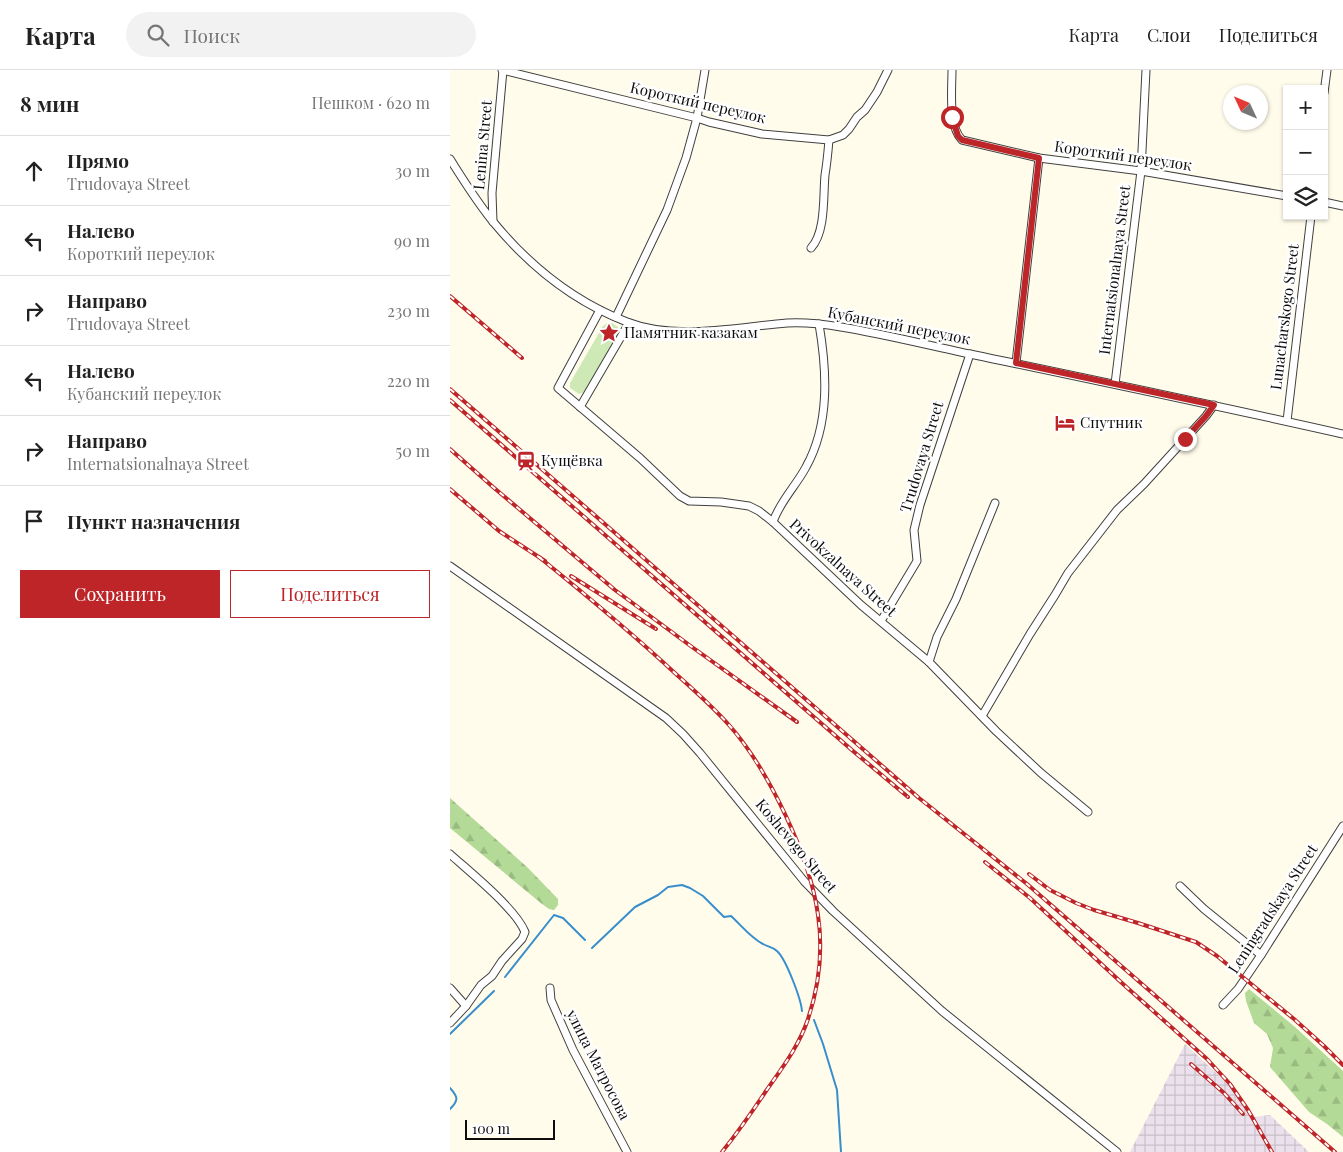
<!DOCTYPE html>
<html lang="ru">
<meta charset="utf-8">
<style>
body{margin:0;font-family:"Playfair Display",serif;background:#f2f2f2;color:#222}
.controls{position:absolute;right:15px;top:15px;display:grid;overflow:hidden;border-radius:0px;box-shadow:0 1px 4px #0004}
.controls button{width:45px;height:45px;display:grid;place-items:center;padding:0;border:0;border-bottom:1px solid #e0e0e0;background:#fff;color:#222;font:25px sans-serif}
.compass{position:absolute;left:773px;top:15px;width:45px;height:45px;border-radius:50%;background:#fff;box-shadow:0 1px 4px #0004;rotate:314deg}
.scale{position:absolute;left:15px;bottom:12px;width:90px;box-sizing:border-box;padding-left:5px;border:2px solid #0d0d0d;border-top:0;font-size:14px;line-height:18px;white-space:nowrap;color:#0d0d0d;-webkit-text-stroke:4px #fff;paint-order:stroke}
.stop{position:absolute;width:15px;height:15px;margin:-11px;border:4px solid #bd2528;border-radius:50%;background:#fff}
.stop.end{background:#bd2528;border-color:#fff;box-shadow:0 1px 5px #0008}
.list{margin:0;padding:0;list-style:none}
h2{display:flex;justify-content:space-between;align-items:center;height:65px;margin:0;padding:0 20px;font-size:21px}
h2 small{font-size:16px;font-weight:400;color:#767676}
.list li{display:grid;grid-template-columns:32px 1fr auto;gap:15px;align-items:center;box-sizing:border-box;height:70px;padding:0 20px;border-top:1px solid #e0e0e0}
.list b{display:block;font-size:19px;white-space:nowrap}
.list p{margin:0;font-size:16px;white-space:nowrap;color:#767676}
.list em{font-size:16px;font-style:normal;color:#767676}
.actions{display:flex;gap:10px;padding:15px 20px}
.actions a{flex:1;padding:11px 0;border:1px solid #bd2528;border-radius:0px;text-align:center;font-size:18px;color:#bd2528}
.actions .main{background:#bd2528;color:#fff}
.icon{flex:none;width:28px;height:28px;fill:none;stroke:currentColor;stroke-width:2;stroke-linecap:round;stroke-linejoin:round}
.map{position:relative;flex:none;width:893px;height:1082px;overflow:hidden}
header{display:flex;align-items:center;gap:30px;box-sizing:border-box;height:70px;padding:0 25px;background:#fff;border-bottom:1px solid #e0e0e0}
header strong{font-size:24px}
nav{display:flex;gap:28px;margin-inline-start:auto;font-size:18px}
.search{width:350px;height:45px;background:#f2f2f2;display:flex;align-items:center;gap:12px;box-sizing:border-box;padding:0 18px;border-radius:28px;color:#767676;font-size:19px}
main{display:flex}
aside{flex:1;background:#fff}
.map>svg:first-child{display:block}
.industrial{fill:url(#industrial-grid)}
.grass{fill:#cfe9b6}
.forest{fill:url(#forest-firs)}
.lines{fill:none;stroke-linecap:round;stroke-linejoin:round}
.stream{stroke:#388ecd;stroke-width:2}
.minor-casing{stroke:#404040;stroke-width:9}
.minor{stroke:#fff;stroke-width:7}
.rail-casing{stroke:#bd2528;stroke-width:4}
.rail{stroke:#fff;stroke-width:2;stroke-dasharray:5.5;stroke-linecap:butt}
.route{stroke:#bd2528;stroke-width:6}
.labels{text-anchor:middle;stroke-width:5;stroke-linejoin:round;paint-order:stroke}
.street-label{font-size:15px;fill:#0d0d0d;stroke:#fff}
.poi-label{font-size:15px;fill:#0d0d0d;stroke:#fff;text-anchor:start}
</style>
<header>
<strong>Карта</strong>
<div class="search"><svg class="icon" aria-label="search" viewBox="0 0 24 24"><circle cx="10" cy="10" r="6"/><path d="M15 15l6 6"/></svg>Поиск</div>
<nav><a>Карта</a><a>Слои</a><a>Поделиться</a></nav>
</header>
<main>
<aside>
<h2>8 мин<small>Пешком · 620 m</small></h2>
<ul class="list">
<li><svg class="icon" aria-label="ahead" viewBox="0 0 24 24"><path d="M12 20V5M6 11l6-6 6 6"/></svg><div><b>Прямо</b><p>Trudovaya Street</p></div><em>30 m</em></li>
<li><svg class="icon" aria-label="left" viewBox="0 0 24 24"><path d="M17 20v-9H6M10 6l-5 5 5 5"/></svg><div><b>Налево</b><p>Короткий переулок</p></div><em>90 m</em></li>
<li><svg class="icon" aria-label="right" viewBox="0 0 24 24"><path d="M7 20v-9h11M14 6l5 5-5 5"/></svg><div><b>Направо</b><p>Trudovaya Street</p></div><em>230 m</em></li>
<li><svg class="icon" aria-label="left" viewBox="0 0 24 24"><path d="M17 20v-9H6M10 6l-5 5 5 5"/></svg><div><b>Налево</b><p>Кубанский переулок</p></div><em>220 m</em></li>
<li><svg class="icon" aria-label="right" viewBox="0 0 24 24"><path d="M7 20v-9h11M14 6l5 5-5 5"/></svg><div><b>Направо</b><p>Internatsionalnaya Street</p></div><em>50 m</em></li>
<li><svg class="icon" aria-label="arrive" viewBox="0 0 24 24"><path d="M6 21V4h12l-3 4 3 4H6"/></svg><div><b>Пункт назначения</b></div></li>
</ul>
<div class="actions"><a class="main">Сохранить</a><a>Поделиться</a></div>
</aside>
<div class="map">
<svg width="893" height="1082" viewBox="0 0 893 1082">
<defs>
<pattern id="industrial-grid" width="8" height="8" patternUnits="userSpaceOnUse" patternTransform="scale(1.25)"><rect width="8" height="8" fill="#ebe1ec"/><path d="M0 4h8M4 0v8" fill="none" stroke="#c8c0c9"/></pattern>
<pattern id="forest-firs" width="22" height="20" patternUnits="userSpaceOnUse" patternTransform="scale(1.25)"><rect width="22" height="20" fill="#b3da96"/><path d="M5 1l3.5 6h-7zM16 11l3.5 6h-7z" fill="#99ba80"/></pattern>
</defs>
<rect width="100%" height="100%" fill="#fffcec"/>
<polygon class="industrial" points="735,974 786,1021 804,1047 820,1045 859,1082 680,1082"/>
<polygon class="grass" points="157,253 162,253 168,257 169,263 135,322 129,324 120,318 120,313 153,256"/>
<g class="forest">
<polygon points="0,728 77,797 108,829 108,835 104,840 99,839 92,834 0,758"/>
<polygon points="799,919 845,957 893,1001 893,1067 877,1054 859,1042 820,997 823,978 817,964 804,953 796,931 795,923"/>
</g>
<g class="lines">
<g class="stream">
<path d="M142,878L185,837L208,825L218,817L232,815L240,818L253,826L274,847L281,846C291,855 301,868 313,874C318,877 323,877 327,881C336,889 351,929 352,941"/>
<polyline points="55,907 104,845 113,848 135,870"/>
<polyline points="364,950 373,974 387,1020 391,1082"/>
<polyline points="0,964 44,921"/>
<path d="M0,1018C8,1027 9,1030 0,1039"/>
</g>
<defs>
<g id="minor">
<polyline points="52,0 247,48 259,52 312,64 379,70 393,65 399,59 407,47 415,40 427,22 438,0"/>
<path d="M502,0C502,19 498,56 512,70L589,88L691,101L837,126"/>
<polyline points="874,23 877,0"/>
<path d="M0,89C14,111 28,134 45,154C80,196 125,232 177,252C226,271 286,257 337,253C354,252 373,254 391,257C434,264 477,275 520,284C644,310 769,336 893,364"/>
<polyline points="874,132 893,136"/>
<polyline points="43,152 42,123 53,0"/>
<path d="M361,178C376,162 373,126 375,105C377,93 378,82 379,70"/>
<polyline points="150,240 108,318 190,388 230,426 239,431 271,432 299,436 309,441 323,452 411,535 479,592 546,661 591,703 638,742"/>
<polyline points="166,247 217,140 236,88 247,48 255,0"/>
<polyline points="566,293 589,88"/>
<polyline points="665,314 691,101 696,0"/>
<polyline points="130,337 179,253"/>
<polyline points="837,351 861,146"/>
<path d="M323,452C330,431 346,416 356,397C380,354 377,301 369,254"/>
<polyline points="0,496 216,648 233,664 250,683 354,811 383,841 492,941 667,1082"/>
<polyline points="431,551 467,491 464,460 470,435 520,284"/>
<polyline points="479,592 487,567 506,529 545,433"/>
<polyline points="532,646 580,564 605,525 618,503 667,440 694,414 756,346 764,335"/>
<path d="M0,784C21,803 65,838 75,862L72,869L52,891L42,906L31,915L16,936L0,953"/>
<polyline points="730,816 754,839 811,885"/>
<polyline points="0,918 16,936"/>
<polyline points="100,918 101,930 123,980 177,1082"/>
<polyline points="773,935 788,919 811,885 893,756"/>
</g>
</defs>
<use href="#minor" class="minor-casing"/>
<use href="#minor" class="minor"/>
<defs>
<g id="rail">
<polyline points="0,226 72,288"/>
<polyline points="0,319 469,728 577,814 885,1082"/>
<polyline points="0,330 403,681 458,727"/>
<polyline points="0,379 43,417 165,520 242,577 347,652"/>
<polyline points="0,419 49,461 95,491"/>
<path d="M89,487C136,525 183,564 227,605C245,621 263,637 279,655C318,699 360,786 368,845C373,879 369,916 358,949C349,976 332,998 316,1021C302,1042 288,1062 272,1082"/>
<polyline points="121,506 206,559"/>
<polyline points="535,792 580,828 673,914 757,989 780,1014 798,1040 822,1082"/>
<polyline points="579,804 600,820 626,833 644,840 688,853 746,872 767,886 844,949 874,976 893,995"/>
<polyline points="741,994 774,1023 793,1044"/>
</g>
</defs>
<use href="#rail" class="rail-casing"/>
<use href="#rail" class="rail"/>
</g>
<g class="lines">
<polyline class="route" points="502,47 508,66 512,70 589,88 566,293 764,335 756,346 735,369"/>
</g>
<defs>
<symbol id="sight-bare" viewBox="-9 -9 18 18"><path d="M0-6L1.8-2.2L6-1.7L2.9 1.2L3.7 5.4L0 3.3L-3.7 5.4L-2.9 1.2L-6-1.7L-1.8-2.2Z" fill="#bd2528" stroke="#fff" stroke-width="2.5" paint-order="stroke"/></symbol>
<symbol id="hotel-bare" viewBox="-9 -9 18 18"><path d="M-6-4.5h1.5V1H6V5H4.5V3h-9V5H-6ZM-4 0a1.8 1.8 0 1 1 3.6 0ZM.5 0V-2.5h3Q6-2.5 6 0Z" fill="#bd2528" stroke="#fff" stroke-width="2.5" paint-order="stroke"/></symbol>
<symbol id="station-bare" viewBox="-9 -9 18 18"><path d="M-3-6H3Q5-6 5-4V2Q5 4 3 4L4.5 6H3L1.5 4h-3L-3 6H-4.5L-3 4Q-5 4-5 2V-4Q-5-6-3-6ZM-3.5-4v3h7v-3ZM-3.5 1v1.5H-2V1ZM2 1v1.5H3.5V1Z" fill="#bd2528" stroke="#fff" stroke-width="2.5" paint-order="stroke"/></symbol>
</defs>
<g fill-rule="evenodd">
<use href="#sight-bare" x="145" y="249" width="28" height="28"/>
<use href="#hotel-bare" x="601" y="339" width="28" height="28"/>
<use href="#station-bare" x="62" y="377" width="28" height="28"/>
</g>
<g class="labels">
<g class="street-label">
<text transform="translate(248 33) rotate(13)" y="5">Короткий переулок</text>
<text transform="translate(33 75) rotate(-85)" y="5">Lenina Street</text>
<text transform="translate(673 86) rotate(8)" y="5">Короткий переулок</text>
<text transform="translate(665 200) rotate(-83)" y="5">Internatsionalnaya Street</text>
<text transform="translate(835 247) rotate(-83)" y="5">Lunacharskogo Street</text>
<text transform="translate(449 256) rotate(11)" y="5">Кубанский переулок</text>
<text transform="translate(472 387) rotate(-73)" y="5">Trudovaya Street</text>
<text transform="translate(393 498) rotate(42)" y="5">Privokzalnaya Street</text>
<text transform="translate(346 776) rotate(50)" y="5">Koshevogo Street</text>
<text transform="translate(823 839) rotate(-57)" y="5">Leningradskaya Street</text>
<text transform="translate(148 995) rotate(63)" y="5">улица Матросова</text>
</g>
<g class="poi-label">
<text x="174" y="268">Памятник казакам</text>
<text x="630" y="358">Спутник</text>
<text x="91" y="396">Кущёвка</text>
</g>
</g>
</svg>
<div class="controls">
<button>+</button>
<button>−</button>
<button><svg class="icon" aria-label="layers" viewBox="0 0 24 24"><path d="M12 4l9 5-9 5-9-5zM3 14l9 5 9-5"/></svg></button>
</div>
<svg class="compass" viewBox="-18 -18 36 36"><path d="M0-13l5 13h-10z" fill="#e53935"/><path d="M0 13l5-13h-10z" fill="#767676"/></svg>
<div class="scale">100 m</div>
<div class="stop" style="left:502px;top:47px"></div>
<div class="stop end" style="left:735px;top:369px"></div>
</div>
</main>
